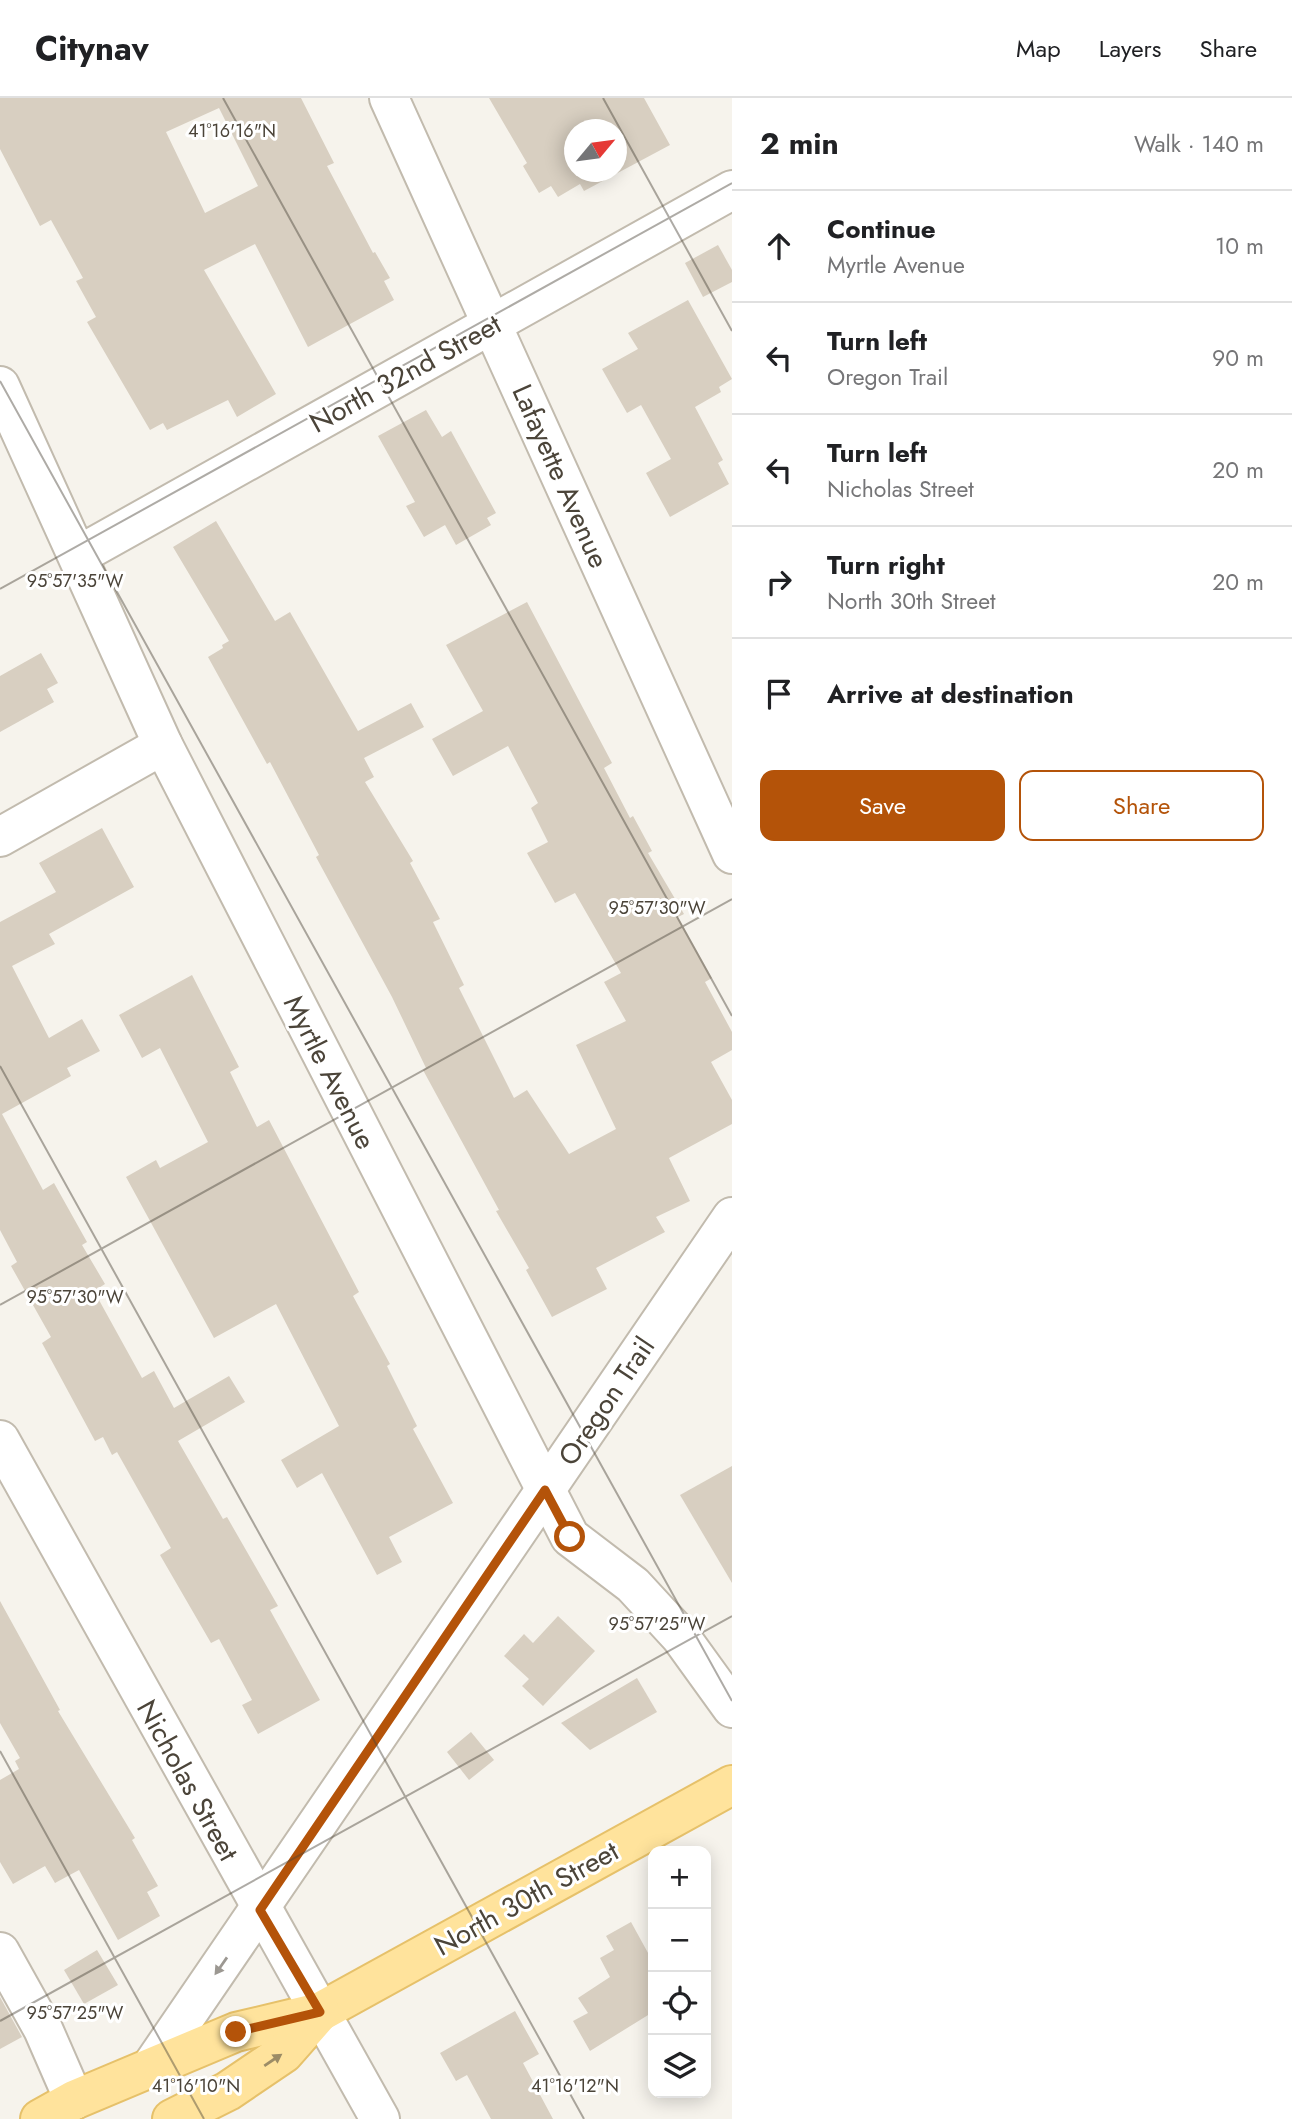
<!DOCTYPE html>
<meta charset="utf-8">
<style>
body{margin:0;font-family:Jost,sans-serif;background:#f2f2f2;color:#202124}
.controls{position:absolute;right:21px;bottom:21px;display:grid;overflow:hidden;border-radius:14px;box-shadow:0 4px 18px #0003}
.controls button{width:63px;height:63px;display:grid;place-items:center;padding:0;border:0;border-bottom:2px solid #e0e0e0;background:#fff;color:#202124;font:35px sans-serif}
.compass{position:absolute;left:564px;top:21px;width:63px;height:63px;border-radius:50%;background:#fff;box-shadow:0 4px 18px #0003;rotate:61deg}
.stop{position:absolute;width:21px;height:21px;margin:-16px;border:5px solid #b45309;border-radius:50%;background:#fff}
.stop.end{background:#b45309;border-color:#fff;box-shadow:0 2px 7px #0008}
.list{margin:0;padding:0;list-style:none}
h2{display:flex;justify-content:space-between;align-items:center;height:91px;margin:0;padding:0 28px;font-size:30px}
h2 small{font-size:23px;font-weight:400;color:#757577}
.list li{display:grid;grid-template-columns:46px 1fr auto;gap:21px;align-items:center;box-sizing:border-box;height:112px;padding:0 28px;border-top:2px solid #e0e0e0}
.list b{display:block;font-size:26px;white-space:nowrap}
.list p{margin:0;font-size:23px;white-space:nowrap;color:#757577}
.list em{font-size:23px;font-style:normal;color:#757577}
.actions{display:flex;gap:14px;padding:21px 28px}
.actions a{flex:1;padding:16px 0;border:2px solid #b45309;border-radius:14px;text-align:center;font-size:24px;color:#b45309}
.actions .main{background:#b45309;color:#fff}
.icon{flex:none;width:38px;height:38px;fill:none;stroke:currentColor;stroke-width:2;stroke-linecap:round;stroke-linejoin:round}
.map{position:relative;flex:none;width:732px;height:2021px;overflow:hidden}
header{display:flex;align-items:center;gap:42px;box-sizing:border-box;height:98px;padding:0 35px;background:#fff;border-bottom:2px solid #e0e0e0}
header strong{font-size:33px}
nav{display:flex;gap:38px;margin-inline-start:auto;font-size:24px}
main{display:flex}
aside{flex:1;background:#fff}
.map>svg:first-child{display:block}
.building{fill:#d8cfc1;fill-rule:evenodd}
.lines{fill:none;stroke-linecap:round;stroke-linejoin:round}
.minor-casing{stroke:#c2bbae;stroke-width:42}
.major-casing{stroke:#e6c16a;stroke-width:42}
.minor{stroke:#fff;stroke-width:38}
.major{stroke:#ffe39c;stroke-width:38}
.oneway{fill:#9c9892}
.oneway2{fill:#9c8c66}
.route{stroke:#b45309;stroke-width:9}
.ticks{fill:none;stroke:#4b4439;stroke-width:2;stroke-opacity:0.45}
.labels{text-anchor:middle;stroke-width:6;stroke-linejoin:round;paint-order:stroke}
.street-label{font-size:28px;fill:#4b4439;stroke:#fff}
.ticks-label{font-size:18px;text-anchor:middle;fill:#4b4439;stroke:#fff;stroke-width:6;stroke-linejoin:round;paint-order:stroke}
</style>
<header>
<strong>Citynav</strong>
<nav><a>Map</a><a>Layers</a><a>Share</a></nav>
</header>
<main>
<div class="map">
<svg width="732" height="2021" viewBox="0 0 732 2021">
<rect width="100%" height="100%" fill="#f6f3ec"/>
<g class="building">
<path d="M0,0H301L334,65L327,68L373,155L375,154L390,180L384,183L394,202L308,249L255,146L204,172L276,296L237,319L228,302L167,332L163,325L150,332L87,224L96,219L76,183L83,180L51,122L40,128L0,51ZM219,10L258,88L205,115L166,34Z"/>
<path d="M489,0H644L670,47L584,93L580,86L558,99L551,88L539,95L523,68L527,65ZM575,32H617V74H575Z"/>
<polygon points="718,147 732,172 732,184 703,199 685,165"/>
<polygon points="688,202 732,281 719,289 721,294 695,309 723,362 718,365 729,386 670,419 646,375 671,361 641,307 627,315 602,271 638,251 628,235"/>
<polygon points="426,312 442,339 451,333 496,415 487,420 491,427 456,447 445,427 424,439 406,408 415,404 378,338"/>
<polygon points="216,423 275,523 290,514 358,633 411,605 424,629 364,660 374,679 365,684 413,763 410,765 440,821 433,824 464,887 459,890 514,1000 527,992 569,1056 616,1031 576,947 626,923 604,884 621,875 575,795 555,805 527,755 548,744 531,710 538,705 508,648 453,678 432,641 483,613 446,547 527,504 612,665 604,670 630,720 633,718 652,753 648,755 684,816 678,819 712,880 705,884 732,934 732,952 711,964 732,1002 732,1026 669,1060 690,1103 656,1119 665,1134 596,1170 607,1191 552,1219 526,1172 529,1170 496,1113 499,1112 423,972 426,970 392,899 316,759 319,757 270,664 267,666 208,559 223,550 222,547 229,543 173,449"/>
<polygon points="41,555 58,585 47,591 54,604 0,634 0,578"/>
<polygon points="102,730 134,789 49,836 55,846 12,868 49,940 82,921 100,953 67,970 71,978 2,1016 43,1092 54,1085 87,1144 82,1147 105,1186 94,1193 142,1280 154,1273 174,1310 229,1278 245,1304 178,1343 223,1421 227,1419 278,1508 270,1512 320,1602 258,1636 242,1607 252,1602 219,1541 211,1545 160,1457 171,1450 117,1354 112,1357 103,1339 95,1343 42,1245 51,1239 11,1168 17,1164 0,1132 0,824 56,794 39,765"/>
<polygon points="192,877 239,969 230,974 257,1029 269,1022 359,1194 353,1198 390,1266 387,1268 417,1328 413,1331 453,1405 389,1439 402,1464 377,1477 322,1375 297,1390 281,1362 339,1328 276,1206 214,1240 126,1079 156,1062 160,1070 208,1044 160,950 142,960 119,917"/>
<polygon points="732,1368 732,1485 680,1397"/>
<polygon points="0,1503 60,1612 58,1613 135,1740 132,1742 158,1788 147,1794 160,1818 118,1842 79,1772 55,1785 45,1768 13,1786 0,1764 0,1682 19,1671 15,1663 20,1660 0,1625"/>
<polygon points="558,1518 595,1553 543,1608 522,1588 529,1581 504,1558 524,1536 533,1545"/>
<polygon points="637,1580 657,1614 590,1652 561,1625"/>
<polygon points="471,1634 494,1662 469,1682 447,1654"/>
<polygon points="631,1824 653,1864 653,1914 590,1953 573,1923 588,1915 578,1900 610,1879 600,1860 614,1852 606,1838"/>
<polygon points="97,1852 118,1887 84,1906 64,1872"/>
<polygon points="0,1899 22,1939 0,1951"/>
<polygon points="515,1913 539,1956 523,1965 553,2021 491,2021 467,1977 456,1983 440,1955"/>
</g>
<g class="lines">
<defs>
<g id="minor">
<polyline points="389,0 732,756"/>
<polyline points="0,288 163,647 570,1439 633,1487 680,1538 732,1610"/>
<polyline points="79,457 732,92"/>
<polyline points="0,739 163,647"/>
<polyline points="0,1342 380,2021"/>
<polyline points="0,1854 43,1931 74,2002"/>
<polyline points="149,1972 732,1119"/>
</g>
<g id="major">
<polyline points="40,2021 74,2002 236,1934 320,1914 732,1687"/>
<polyline points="172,2021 228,1993 284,1955 320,1914"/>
</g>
</defs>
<use href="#minor" class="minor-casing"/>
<use href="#major" class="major-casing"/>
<use href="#minor" class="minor"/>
<use href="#major" class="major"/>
</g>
<defs><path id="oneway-solid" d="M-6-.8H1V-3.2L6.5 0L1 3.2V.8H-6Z" transform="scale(1.75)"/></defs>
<use class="oneway" href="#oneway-solid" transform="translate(221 1868) rotate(125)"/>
<use class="oneway2" href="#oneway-solid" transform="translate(273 1962) rotate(-34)"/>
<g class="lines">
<polyline class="route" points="236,1934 320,1914 260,1812 545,1392 570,1439"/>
</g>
<path class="ticks" d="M223,0L732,918M603,0L732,233M0,283L732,1603M0,491L732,85M0,968L584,2021M0,1207L732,801M0,1653L204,2021M0,1923L732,1518"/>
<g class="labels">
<g class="street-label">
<text transform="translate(405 275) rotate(-29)" y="10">North 32nd Street</text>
<text transform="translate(561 378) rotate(66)" y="10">Lafayette Avenue</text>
<text transform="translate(330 974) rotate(63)" y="10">Myrtle Avenue</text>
<text transform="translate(606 1303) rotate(-56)" y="10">Oregon Trail</text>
<text transform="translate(188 1682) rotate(61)" y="10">Nicholas Street</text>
<text transform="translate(526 1800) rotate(-29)" y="10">North 30th Street</text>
</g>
</g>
<g class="ticks-label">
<text x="232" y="39">41°16'16"N</text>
<text x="75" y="489">95°57'35"W</text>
<text x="657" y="816">95°57'30"W</text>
<text x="75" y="1205">95°57'30"W</text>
<text x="657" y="1532">95°57'25"W</text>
<text x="75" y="1921">95°57'25"W</text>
<text x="196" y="1994">41°16'10"N</text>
<text x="575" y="1994">41°16'12"N</text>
</g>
</svg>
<div class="controls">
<button>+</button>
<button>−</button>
<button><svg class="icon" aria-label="locate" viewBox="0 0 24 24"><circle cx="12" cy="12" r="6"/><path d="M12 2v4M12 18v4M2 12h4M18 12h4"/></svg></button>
<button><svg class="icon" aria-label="layers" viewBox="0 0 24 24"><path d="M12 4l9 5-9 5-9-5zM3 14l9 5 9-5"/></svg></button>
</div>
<svg class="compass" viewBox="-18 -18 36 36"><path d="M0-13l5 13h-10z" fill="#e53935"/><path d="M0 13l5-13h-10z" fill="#757577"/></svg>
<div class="stop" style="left:570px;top:1439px"></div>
<div class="stop end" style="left:236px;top:1934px"></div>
</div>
<aside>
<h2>2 min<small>Walk · 140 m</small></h2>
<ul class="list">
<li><svg class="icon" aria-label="ahead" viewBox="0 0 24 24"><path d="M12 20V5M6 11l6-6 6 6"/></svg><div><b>Continue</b><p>Myrtle Avenue</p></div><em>10 m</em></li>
<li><svg class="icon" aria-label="left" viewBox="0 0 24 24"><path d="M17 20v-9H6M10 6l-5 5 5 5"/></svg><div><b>Turn left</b><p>Oregon Trail</p></div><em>90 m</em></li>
<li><svg class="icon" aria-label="left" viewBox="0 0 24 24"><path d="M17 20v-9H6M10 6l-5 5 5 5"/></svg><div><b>Turn left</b><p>Nicholas Street</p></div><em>20 m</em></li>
<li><svg class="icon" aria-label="right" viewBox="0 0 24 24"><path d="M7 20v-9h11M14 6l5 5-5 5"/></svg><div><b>Turn right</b><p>North 30th Street</p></div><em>20 m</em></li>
<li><svg class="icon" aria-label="arrive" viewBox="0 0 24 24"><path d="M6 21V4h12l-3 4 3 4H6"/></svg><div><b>Arrive at destination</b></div></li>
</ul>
<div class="actions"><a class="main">Save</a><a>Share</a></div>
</aside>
</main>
